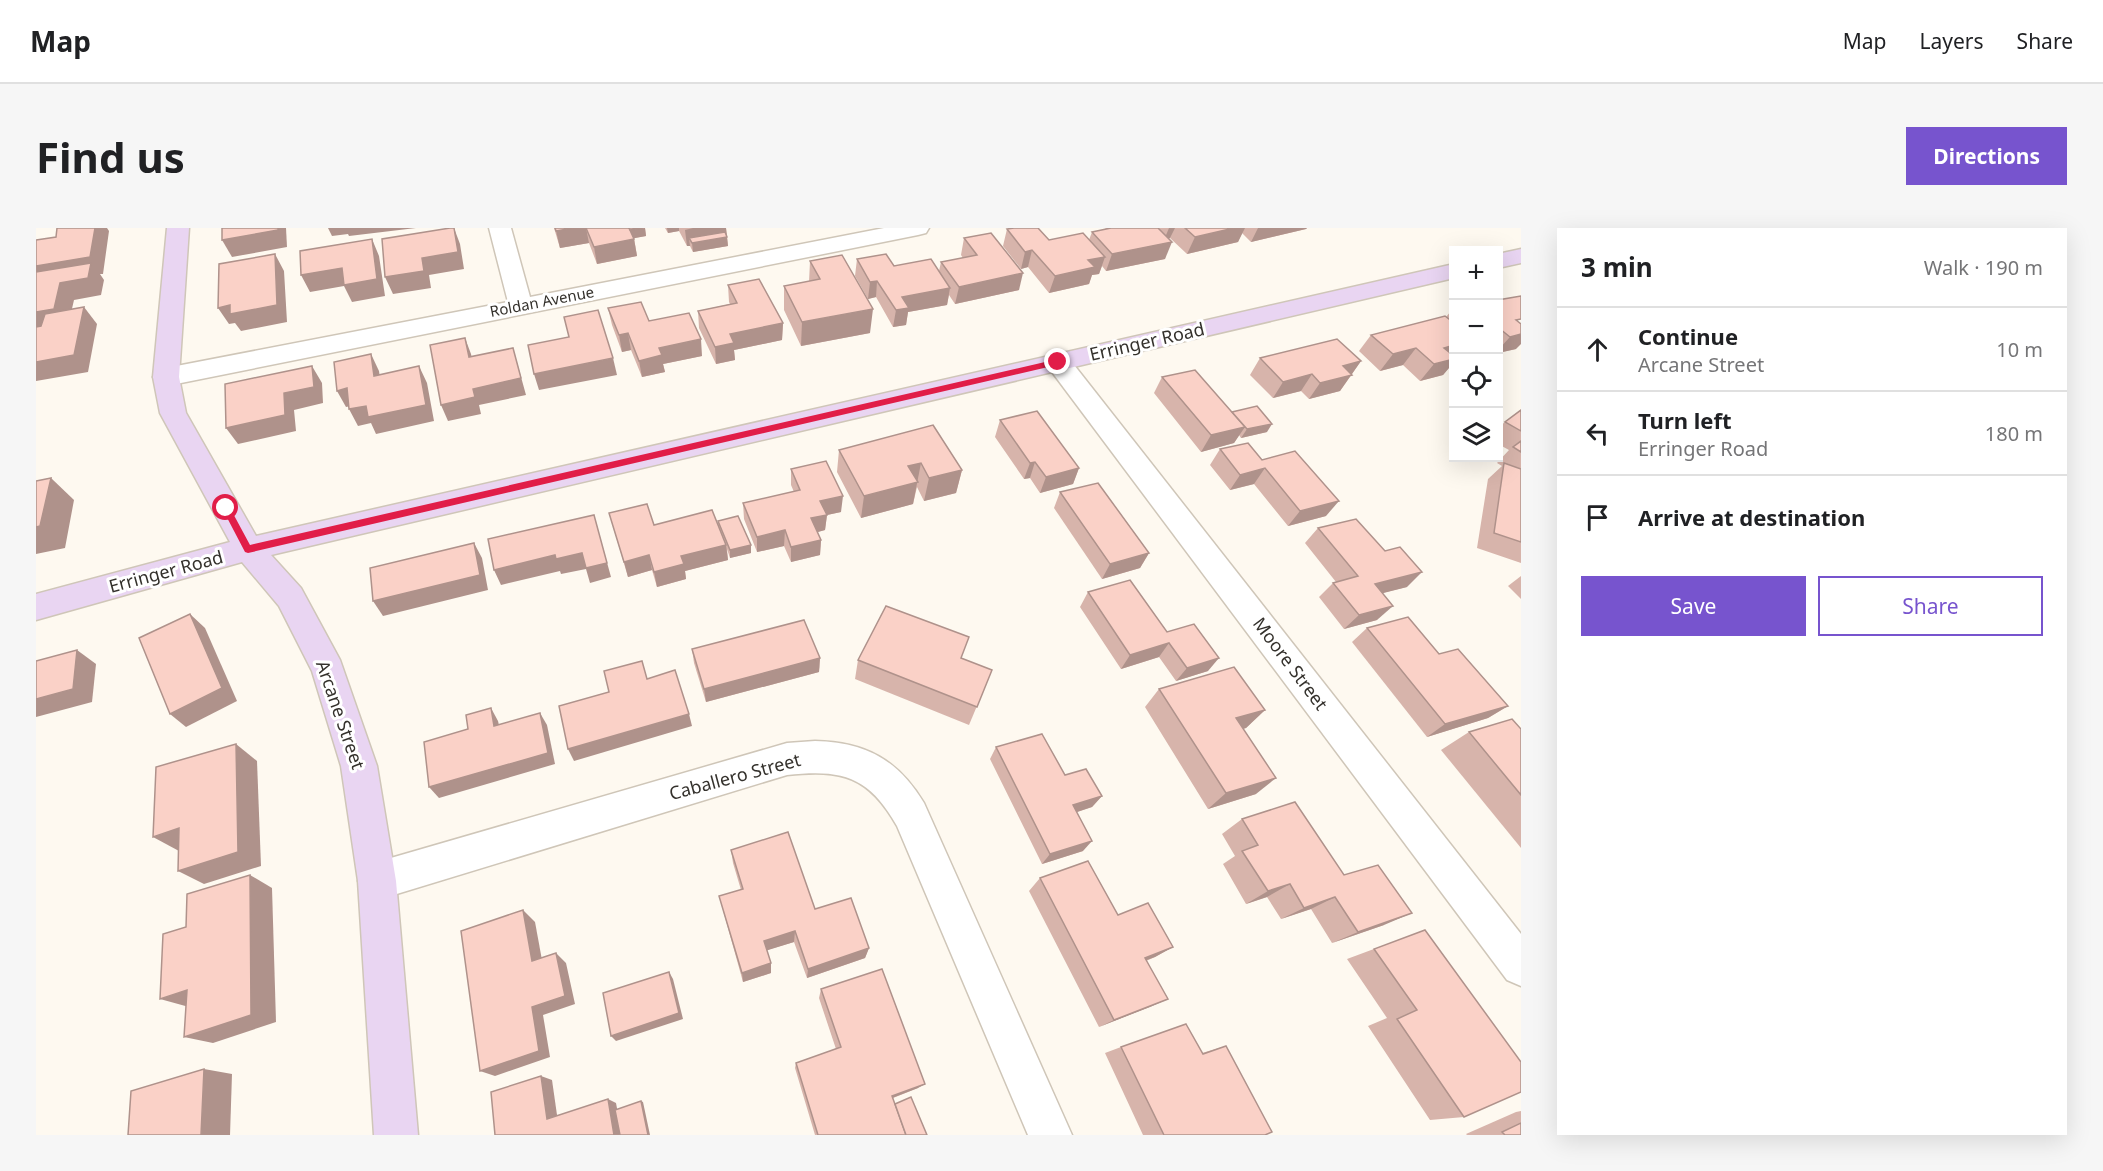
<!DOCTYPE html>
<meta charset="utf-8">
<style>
body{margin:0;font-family:"Noto Sans",sans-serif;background:#f6f6f6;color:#202124}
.controls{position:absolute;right:18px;top:18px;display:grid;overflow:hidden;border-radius:0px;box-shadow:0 6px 24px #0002}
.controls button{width:54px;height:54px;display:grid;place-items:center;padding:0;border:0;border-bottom:2px solid #e0e0e0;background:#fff;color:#202124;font:30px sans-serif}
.stop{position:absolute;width:18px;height:18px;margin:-14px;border:4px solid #e11d48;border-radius:50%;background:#fff}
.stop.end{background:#e11d48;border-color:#fff;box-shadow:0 2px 6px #0008}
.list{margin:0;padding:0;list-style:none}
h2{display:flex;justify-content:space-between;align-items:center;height:78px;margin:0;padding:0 24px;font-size:26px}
h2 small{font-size:20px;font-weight:400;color:#757577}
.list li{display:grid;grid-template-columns:39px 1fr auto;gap:18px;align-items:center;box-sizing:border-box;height:84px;padding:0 24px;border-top:2px solid #e0e0e0}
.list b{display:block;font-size:22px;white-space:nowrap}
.list p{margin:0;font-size:20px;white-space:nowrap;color:#757577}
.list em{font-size:20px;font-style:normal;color:#757577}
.actions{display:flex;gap:12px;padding:18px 24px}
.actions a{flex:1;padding:14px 0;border:2px solid #7754ce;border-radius:0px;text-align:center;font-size:21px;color:#7754ce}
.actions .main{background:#7754ce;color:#fff}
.icon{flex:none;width:33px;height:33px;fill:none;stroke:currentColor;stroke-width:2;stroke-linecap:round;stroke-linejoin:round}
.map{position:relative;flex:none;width:1485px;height:907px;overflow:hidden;border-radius:0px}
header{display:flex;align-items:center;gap:36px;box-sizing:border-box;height:84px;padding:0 30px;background:#fff;border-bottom:2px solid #e0e0e0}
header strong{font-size:28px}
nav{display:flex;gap:33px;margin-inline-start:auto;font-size:21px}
.intro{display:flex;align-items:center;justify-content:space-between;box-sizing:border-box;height:144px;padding:0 36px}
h1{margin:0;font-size:42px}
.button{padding:15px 27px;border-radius:0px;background:#7754ce;color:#fff;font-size:21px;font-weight:700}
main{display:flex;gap:36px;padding:0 36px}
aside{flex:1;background:#fff;border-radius:0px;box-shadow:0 6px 24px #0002}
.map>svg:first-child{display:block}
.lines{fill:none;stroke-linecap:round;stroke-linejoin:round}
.street-casing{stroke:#cfc6b8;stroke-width:3}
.secondary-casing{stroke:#cfc6b8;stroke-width:3}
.street{fill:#fff;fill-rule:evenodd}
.secondary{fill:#e9d5f2;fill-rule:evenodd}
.wall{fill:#d7b4ab}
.shaded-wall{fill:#af928b}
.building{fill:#fad1c7;stroke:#af928b;stroke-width:1.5}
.route{fill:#e11d48}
.labels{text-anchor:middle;stroke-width:6;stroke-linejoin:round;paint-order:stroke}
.far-street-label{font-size:15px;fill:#34312c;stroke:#fff}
.street-label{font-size:18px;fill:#34312c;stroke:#fff}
</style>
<header>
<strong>Map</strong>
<nav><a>Map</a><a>Layers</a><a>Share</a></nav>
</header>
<div class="intro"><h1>Find us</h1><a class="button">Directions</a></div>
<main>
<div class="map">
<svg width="1485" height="907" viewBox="0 0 1485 907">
<rect width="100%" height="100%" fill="#fef9f0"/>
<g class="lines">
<defs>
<g id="street">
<polygon points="453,0 475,0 494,69 848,0 893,0 890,5 882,7 130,158 121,155 117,149 121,143 130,140 472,74"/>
<polygon points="1022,126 1031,128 1485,706 1485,758 1471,752 1013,140 1009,134 1013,128"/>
<path d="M779,513C830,514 862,532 888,575L1036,907H992L861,598C833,548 806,541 751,547L341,672L328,666L322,653L328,640L341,634L751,515Z"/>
</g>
<g id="secondary">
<polygon points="131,0 153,0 143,149 150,185 220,308 1418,36 1418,50 235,327 265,360 304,432 341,538 360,653 382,907 338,907 322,653 305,538 276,443 243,378 206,334 0,392 0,366 194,314 124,185 117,149"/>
<polygon points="1485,21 1485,35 1462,40 1462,26"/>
</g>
</defs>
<use href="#street" class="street-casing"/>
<use href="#secondary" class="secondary-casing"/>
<use href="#street" class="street"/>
<use href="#secondary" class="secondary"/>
</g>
<g class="wall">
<polygon points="518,0 609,0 610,8 598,10 601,28 561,36 553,15 524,20"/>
<polygon points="629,0 690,0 692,18 657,24 654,18 651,18 643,3 632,5"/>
<polygon points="1069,0 1271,0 1270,1 1215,14 1206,5 1202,14 1151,26 1134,10 1132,11 1129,31 1070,43 1066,38 1063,46 1056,47 1053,56 1013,65 992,39 985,41 967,18 971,1 1013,12 1053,12 1056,4 1070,1"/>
<polygon points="928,10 983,62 919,76 913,67 911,77 872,84 870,97 857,99 840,69 832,71 819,48 821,31 858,38 903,43 905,34 927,30 925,27"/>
<polygon points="774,33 834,105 765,118 748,82 748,58 773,54"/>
<polygon points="692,57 747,95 746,112 698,122 699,132 680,136 663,100 662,83 694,76 693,74"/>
<polygon points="1462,72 1480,121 1462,125"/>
<polygon points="572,80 613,93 666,128 627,136 629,144 606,149 595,122 586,124 576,97"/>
<polygon points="1418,82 1418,134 1407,147 1384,153 1367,137 1344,143 1323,123 1335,107 1410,89 1415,83"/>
<polygon points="1224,130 1325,133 1304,163 1273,171 1265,163 1237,170 1214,147"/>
<polygon points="1126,149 1196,184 1231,204 1205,210 1203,207 1198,215 1165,224 1118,165"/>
<polygon points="1485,182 1485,335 1441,320 1452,251 1466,238 1461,235 1473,222 1462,216 1462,200 1469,194"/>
<polygon points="964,192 1043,240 1037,256 1004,265 994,250 988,251 959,209"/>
<polygon points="1184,221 1226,232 1290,288 1252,298 1218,256 1194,262 1174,237"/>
<polygon points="803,222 926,242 920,265 888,273 881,259 877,276 825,290 801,244"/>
<polygon points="755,241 805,284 791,287 789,302 781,304 785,312 784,327 755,334 748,318 721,324 708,291 707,275 758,264 755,257"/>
<polygon points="1024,264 1113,325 1104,340 1066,351 1018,280"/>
<polygon points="573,285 618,297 682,296 682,293 715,317 715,325 694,330 691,321 692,332 649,343 650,351 621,359 616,342 592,349"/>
<polygon points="1282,300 1371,359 1346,365 1341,392 1308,401 1283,369 1297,355 1300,354 1269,315"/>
<polygon points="1485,348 1485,371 1472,358"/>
<polygon points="1052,364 1131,404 1172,443 1140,453 1123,429 1085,441 1044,379"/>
<polygon points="1331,400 1403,426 1472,478 1452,490 1391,509 1316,414"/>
<polygon points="656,421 784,430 783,444 670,474 658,435"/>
<polygon points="926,431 956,442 933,497 819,451 822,432"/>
<polygon points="1123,461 1229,482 1210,500 1207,501 1220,566 1172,581 1109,479"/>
<polygon points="1485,501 1485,620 1405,522 1433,504"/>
<polygon points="960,519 1029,547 1066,568 1056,579 1041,584 1047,623 1006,636 954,531"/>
<polygon points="1206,591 1308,647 1348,697 1296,715 1275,681 1245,691 1231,669 1210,676 1187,636 1199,628 1186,606"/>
<polygon points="695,622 833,720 829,730 771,750 758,714 731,722 735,745 707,754 683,668 705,662 697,635"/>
<polygon points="1004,650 1082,687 1137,719 1119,729 1110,733 1132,771 1063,799 993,663"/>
<polygon points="1389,702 1428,889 1394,892 1332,798 1351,790 1311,731"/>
<polygon points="785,761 882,860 857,870 859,876 891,907 779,907 759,840 760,835 800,821 783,770"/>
<polygon points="1190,818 1229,907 1107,907 1069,825 1085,819 1166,825"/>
<polygon points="1485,883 1485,907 1431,907 1430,906 1480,884"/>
</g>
<g class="shaded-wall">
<polygon points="59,0 71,0 73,3 67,46 64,46 68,52 65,67 38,72 32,98 0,103 0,84 24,55 0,58 0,38"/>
<polygon points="242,0 250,0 251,19 196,29 186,12"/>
<polygon points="292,0 380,0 313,8 312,6 296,8"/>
<polygon points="418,0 424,16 428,41 393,47 395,60 357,66 349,49 386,30"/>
<polygon points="537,0 550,0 553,15 524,20 520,3"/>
<polygon points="609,0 610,8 594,11 593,2"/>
<polygon points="631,0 643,0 643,3 632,5"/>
<polygon points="657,0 690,0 692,18 657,24 656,15 653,10 654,18 651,18 649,2"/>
<polygon points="1133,0 1139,0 1134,10 1128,12"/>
<polygon points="1198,0 1209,0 1202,14 1151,26 1159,9"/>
<polygon points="1222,0 1271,0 1270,1 1215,14"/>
<polygon points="336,11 343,28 349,68 316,74 308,58 274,64 265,47"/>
<polygon points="598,11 601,28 561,36 558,19"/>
<polygon points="1136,14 1129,31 1070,43 1076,26"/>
<polygon points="996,22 992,39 985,41 989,24"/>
<polygon points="239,26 248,43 251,94 205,103 199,95 193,96 182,80"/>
<polygon points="1069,29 1063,46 1056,47 1053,56 1013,65 1019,48 1052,32"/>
<polygon points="987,45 983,62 919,76 923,59"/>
<polygon points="841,53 840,69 832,71 834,54"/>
<polygon points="914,60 911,77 872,84 870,97 857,99 860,82 866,69"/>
<polygon points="48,79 61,96 52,144 0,153 0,134"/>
<polygon points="837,81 834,105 765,118 766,94"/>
<polygon points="747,95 746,112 698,122 699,132 680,136 679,119 694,106"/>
<polygon points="592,105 595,122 586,124 583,107"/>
<polygon points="1485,106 1485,116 1480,121 1462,125 1462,122 1474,109"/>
<polygon points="429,110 435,126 439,145 433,129"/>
<polygon points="665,111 666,128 627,136 629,144 606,149 603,133 623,120"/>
<polygon points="1418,117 1418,130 1408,120"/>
<polygon points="477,120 490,167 443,177 445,186 412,193 405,177 437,161"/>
<polygon points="1380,120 1367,137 1344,143 1357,126"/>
<polygon points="335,126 343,143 346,164 338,148"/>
<polygon points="577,130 581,147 503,162 498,146"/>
<polygon points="1418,131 1418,134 1407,147 1384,153 1398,136"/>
<polygon points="1325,133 1304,163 1273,171 1284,155 1307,138"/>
<polygon points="276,138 286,155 287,175 258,182 260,203 202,216 190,200 248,165"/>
<polygon points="383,138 391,155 398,193 340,206 335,195 322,198 313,181"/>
<polygon points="1276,146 1265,163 1237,170 1247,154"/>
<polygon points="311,160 320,177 310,179 301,163"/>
<polygon points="1236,196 1231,204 1205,210 1211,201"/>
<polygon points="1209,199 1198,215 1165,224 1175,207"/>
<polygon points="999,234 994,250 988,251 994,235"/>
<polygon points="885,235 877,276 825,290 828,268 872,238"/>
<polygon points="1043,240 1037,256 1004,265 1010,249"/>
<polygon points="1229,240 1218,256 1194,262 1204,247"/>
<polygon points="926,242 920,265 888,273 893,250"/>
<polygon points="15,250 38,272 29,320 0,326 0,299"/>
<polygon points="807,268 805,284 791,287 789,302 775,306 775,290 784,273"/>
<polygon points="1303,273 1290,288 1252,298 1264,283"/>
<polygon points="558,287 575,349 554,355 550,341 525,346 524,343 465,357 458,342"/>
<polygon points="749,302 748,318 721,324 721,309"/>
<polygon points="785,312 784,327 755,334 755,319"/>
<polygon points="438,315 446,330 452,362 347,388 337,373"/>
<polygon points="690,317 692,332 649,343 650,351 621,359 618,344 645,328"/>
<polygon points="715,317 715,325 694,330 694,322"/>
<polygon points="1113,325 1104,340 1066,351 1074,336"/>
<polygon points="613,327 616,342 592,349 588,334"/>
<polygon points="1386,344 1371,359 1324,371 1339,356"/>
<polygon points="1357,378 1341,392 1308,401 1323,387"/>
<polygon points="154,386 169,400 201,473 150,499 134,486"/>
<polygon points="1133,415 1123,429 1085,441 1094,427"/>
<polygon points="41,422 60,436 56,474 0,489 0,471"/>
<polygon points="784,430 783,444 670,474 668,461"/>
<polygon points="1183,430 1172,443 1140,453 1151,440"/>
<polygon points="1472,478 1452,490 1391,509 1409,496"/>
<polygon points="455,480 462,493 466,510 458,498"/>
<polygon points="1229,482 1210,500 1182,508 1200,490"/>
<polygon points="504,485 511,497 519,536 403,570 393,559"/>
<polygon points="653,486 656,498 538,533 532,521"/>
<polygon points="200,516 221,533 225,638 168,656 142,643"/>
<polygon points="1240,550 1220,566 1172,581 1190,565"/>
<polygon points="1066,568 1056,579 1029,588 1037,577"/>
<polygon points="143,600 143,623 117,609"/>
<polygon points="1056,613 1047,623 1006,636 1014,626"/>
<polygon points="214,647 236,660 240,794 177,815 148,809"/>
<polygon points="1254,656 1231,669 1210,676 1232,663"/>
<polygon points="1299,669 1275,681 1245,691 1268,680"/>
<polygon points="487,682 499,694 508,743 496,733"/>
<polygon points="1376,685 1348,697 1296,715 1322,704"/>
<polygon points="759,703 758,714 729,723 728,713"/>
<polygon points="1137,719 1119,729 1092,739 1109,730"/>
<polygon points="833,720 829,730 771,750 772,741"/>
<polygon points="520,725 530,735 539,776 507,787 514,829 459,848 444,843 496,779"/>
<polygon points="735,735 735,745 707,754 706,745"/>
<polygon points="633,744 637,751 647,791 580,813 575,808"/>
<polygon points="151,762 153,779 124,771"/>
<polygon points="1132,771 1114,779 1063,799 1078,792"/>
<polygon points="168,841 196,846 194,907 165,907"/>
<polygon points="505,848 516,852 522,894 511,891"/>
<polygon points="889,856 882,860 851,872 856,868"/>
<polygon points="572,871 580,875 586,907 578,907"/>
<polygon points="605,873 607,874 614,907 612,907"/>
</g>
<g class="building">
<polygon points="21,0 59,0 54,29 0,38 0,12 20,9"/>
<polygon points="186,0 242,0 242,2 186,12"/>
<polygon points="414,0 418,0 422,24 386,30 388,43 349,49 346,11"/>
<polygon points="519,0 537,0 520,3"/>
<polygon points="550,0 593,0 598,11 558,19"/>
<polygon points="593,0 607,0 594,2"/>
<polygon points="978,0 1002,0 1013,12 1047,5 1069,29 1052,32 1059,39 1019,48 996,22 989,24 971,1"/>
<polygon points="1075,0 1122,0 1136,14 1076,26 1056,4"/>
<polygon points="1149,0 1198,0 1159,9"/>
<polygon points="689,4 691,9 656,15 653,10"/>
<polygon points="955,5 987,45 923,59 905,34 941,27 928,10"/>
<polygon points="336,11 341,51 308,57 306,40 265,47 264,23"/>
<polygon points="239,26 241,77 194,86 194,77 182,80 183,36"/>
<polygon points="850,26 858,38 895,31 914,60 866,69 873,80 860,82 841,53 834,54 821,31"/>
<polygon points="806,27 837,81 766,94 748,58 784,51 774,33"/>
<polygon points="55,35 52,50 24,55 18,81 0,84 0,44"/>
<polygon points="723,51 747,95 694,106 698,115 679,119 662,83 701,75 692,57"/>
<polygon points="1485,68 1485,91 1480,92 1485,96 1485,106 1474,109 1464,101 1462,101 1462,72"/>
<polygon points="605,74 613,93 653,85 665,111 623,120 626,127 603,133 592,105 583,107 572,80"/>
<polygon points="48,79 38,127 0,134 0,99 5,98 9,86"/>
<polygon points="562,82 577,130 498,146 492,117 533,109 528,89"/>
<polygon points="1409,88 1418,95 1418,117 1408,120 1418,128 1418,131 1398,136 1380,120 1357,126 1335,107"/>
<polygon points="429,110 433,129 477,120 485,150 437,161 439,169 405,177 394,117"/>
<polygon points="1301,111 1325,133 1307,138 1316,147 1284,155 1276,146 1247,154 1224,130"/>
<polygon points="335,126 338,148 383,138 390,177 332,189 330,178 313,181 311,160 301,163 298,134"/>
<polygon points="276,138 278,159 248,165 249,187 190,200 189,156"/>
<polygon points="1159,142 1209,199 1175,207 1126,149"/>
<polygon points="1221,178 1236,196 1211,201 1196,184"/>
<polygon points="1485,182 1485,203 1469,194"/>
<polygon points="1001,183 1043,240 1010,249 999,234 994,235 964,192"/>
<polygon points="897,197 926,242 893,250 885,235 872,238 882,254 828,268 803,222"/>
<polygon points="1485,213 1485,224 1477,219"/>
<polygon points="1212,215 1226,232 1259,223 1303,273 1264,283 1229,240 1204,247 1184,221"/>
<polygon points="790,233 807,268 784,273 791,287 775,290 785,312 755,319 749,302 721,309 707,275 764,262 755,241"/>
<polygon points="1468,235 1485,241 1485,314 1458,305"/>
<polygon points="15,250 4,298 0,299 0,253"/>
<polygon points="1062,255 1113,325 1074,336 1024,264"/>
<polygon points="611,276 618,297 676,282 690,317 645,328 648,336 618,344 613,327 588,334 573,285"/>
<polygon points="558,287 571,335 550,340 546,325 520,331 519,327 458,342 452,311"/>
<polygon points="702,288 715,317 694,322 682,293"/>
<polygon points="1320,291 1349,323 1364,319 1386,344 1339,356 1357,378 1323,387 1297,355 1322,348 1282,300"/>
<polygon points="438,315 444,347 337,373 334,340"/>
<polygon points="1094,352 1131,404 1158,396 1183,430 1151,440 1133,415 1094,427 1052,364"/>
<polygon points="850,378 933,409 925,430 956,442 941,479 822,432"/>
<polygon points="154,386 186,460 134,486 103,410"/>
<polygon points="1372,389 1403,426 1422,421 1472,478 1409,496 1331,400"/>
<polygon points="768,392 784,430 668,461 656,421"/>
<polygon points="41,422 37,461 0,471 0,433"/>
<polygon points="606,433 611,451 639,442 653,486 532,521 523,478 573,464 568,443"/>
<polygon points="1198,439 1229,482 1200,490 1240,550 1190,565 1123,461"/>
<polygon points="455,480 458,498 504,485 512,525 393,559 388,514 432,501 430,487"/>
<polygon points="1476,491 1485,501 1485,567 1433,504"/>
<polygon points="1006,506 1029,547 1050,541 1066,568 1037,577 1056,613 1014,626 960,519"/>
<polygon points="200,516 202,624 142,643 143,600 117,609 120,539"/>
<polygon points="1259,574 1308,647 1342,637 1376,685 1322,704 1299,669 1268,680 1254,656 1232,663 1206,623 1222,617 1206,591"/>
<polygon points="752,604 779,681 815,670 833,720 772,741 759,703 728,713 735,735 706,745 683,668 707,661 695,622"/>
<polygon points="1052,633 1082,687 1112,675 1137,719 1109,730 1132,771 1078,792 1004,650"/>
<polygon points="214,647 215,787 148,809 151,762 124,771 127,706 150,699 151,666"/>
<polygon points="487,682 496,733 520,725 529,768 496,779 503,823 444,843 425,703"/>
<polygon points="1389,702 1485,834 1485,864 1428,889 1361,791 1381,782 1338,721"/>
<polygon points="846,741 889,856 856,868 870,907 782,907 760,835 805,819 785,761"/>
<polygon points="633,744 643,785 575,808 567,765"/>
<polygon points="1150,796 1167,826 1190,818 1236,904 1229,907 1128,907 1085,819"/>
<polygon points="168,841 165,907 92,907 95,863"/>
<polygon points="505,848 511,891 572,871 578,907 459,907 455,864"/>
<polygon points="875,869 891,907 870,907 859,876"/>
<polygon points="605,873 612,907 584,907 579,882"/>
<polygon points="1485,895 1485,907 1469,907 1466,904"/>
</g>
<polygon class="route" points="1022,131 1026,134 1025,136 212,325 209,324 186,280 193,278 214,317"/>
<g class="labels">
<g class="far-street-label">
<text transform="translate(506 74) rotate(-11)" y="5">Roldan Avenue</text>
</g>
<g class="street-label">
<text transform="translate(1111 114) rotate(-13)" y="6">Erringer Road</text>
<text transform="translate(130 344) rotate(-15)" y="6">Erringer Road</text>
<text transform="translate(1254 436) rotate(53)" y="6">Moore Street</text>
<text transform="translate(304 487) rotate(71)" y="6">Arcane Street</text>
<text transform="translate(699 549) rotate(-15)" y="6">Caballero Street</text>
</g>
</g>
</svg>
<div class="controls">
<button>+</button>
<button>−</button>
<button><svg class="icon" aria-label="locate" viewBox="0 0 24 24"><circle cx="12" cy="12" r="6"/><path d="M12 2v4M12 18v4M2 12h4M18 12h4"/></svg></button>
<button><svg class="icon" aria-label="layers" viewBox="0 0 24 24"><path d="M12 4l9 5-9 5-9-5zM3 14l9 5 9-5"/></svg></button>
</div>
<div class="stop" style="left:190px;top:280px"></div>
<div class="stop end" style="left:1022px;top:134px"></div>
</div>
<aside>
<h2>3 min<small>Walk · 190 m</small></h2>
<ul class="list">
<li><svg class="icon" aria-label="ahead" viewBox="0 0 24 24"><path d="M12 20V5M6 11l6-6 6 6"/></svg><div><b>Continue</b><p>Arcane Street</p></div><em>10 m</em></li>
<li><svg class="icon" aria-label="left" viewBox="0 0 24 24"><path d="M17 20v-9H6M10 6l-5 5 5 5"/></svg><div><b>Turn left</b><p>Erringer Road</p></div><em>180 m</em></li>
<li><svg class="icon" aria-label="arrive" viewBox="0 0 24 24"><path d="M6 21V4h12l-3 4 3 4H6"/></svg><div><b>Arrive at destination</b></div></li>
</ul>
<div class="actions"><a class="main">Save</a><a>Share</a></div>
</aside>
</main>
